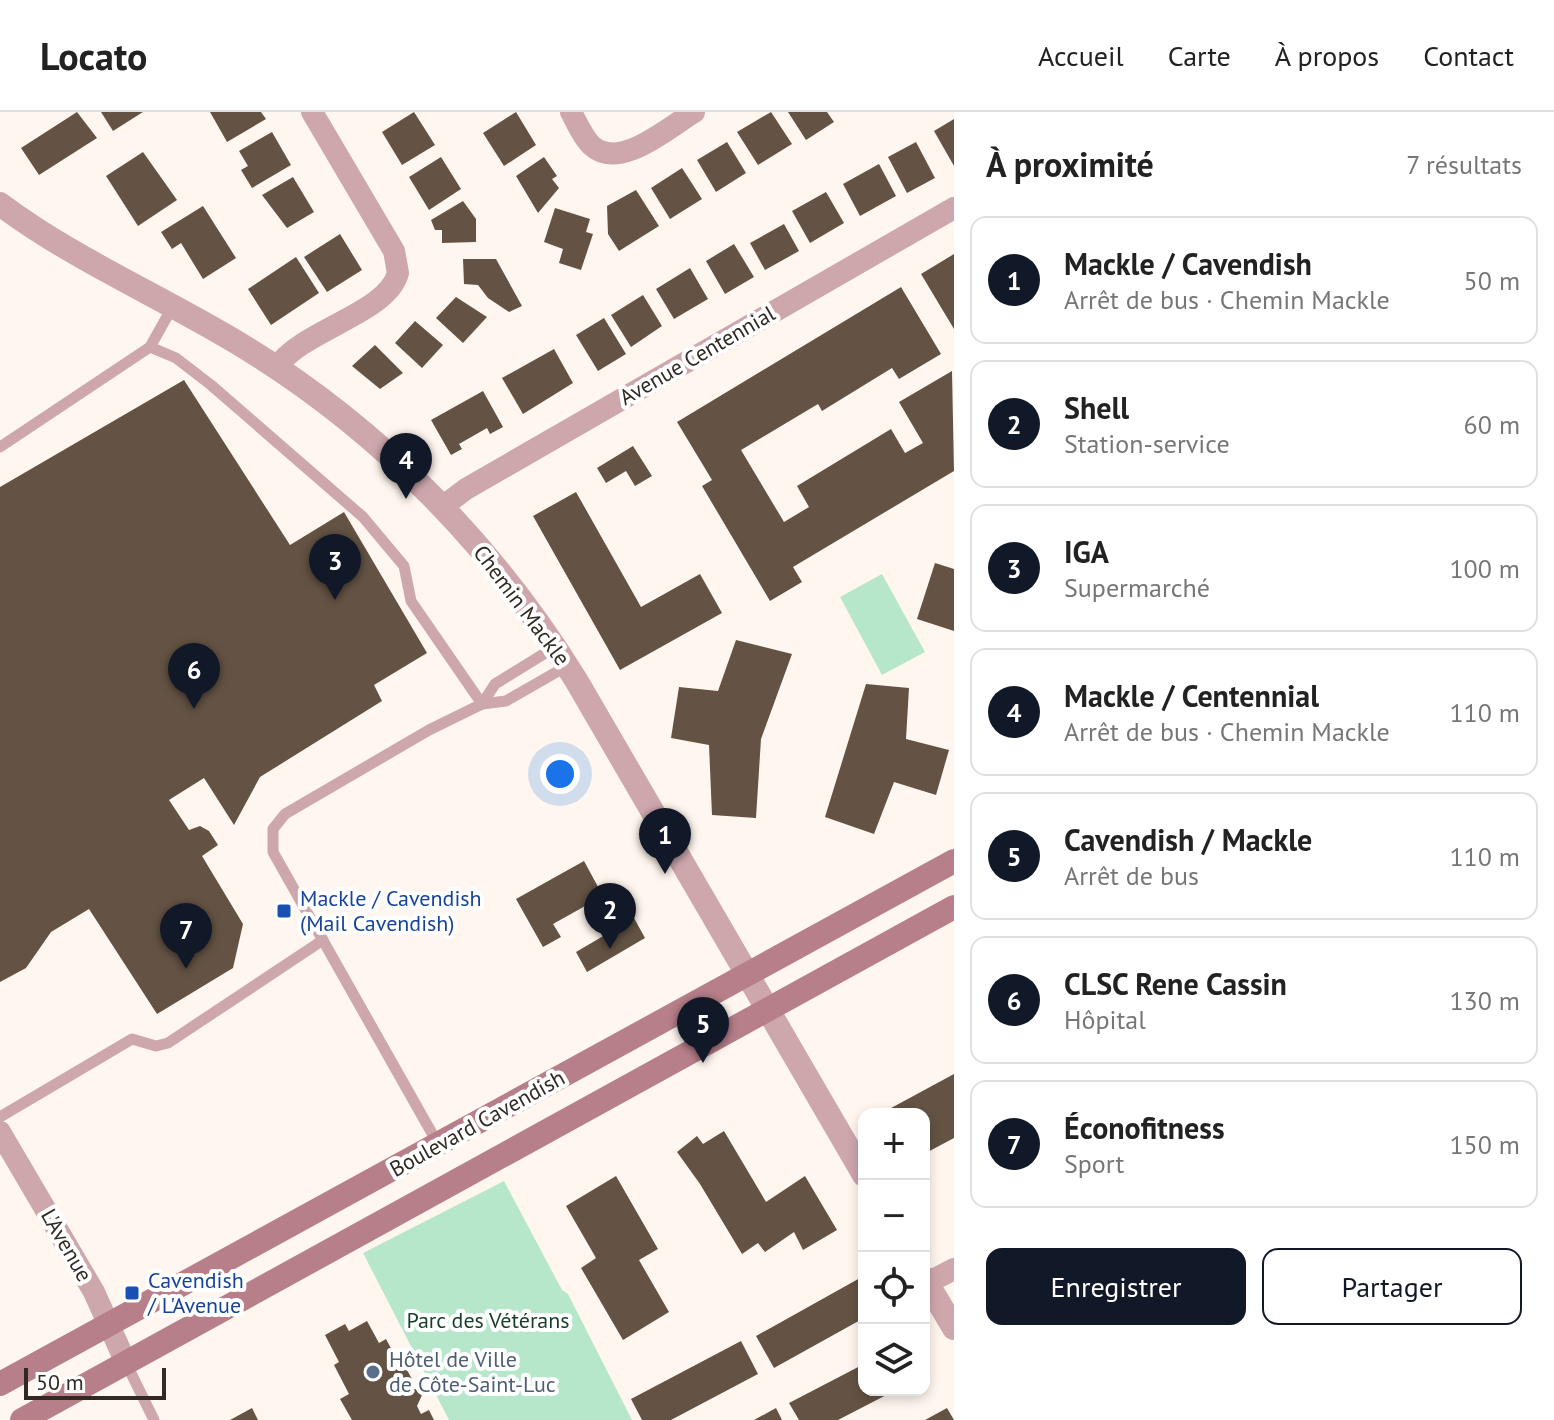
<!DOCTYPE html>
<html lang="fr">
<meta charset="utf-8">
<style>
body{margin:0;font-family:"PT Sans",sans-serif;background:#f2f2f2;color:#222}
.controls{position:absolute;right:24px;bottom:24px;display:grid;overflow:hidden;border-radius:16px;box-shadow:0 4px 12px #0003}
.controls button{width:72px;height:72px;display:grid;place-items:center;padding:0;border:0;border-bottom:2px solid #e0e0e0;background:#fff;color:#222;font:40px sans-serif}
.scale{position:absolute;left:24px;bottom:20px;width:142px;box-sizing:border-box;padding-left:8px;border:4px solid #312a23;border-top:0;font-size:22px;line-height:28px;white-space:nowrap;color:#312a23;-webkit-text-stroke:6px #fff;paint-order:stroke}
.you{position:absolute;left:560px;top:662px;width:28px;height:28px;margin:-20px;border:6px solid #fff;border-radius:50%;background:#1a73e8;box-shadow:0 0 0 12px #1a73e833}
.badge{display:grid;place-items:center;width:52px;height:52px;border-radius:50%;background:#111827;color:#fff;font-size:26px;font-weight:700}
.pin{position:absolute;translate:-50% -66px;filter:drop-shadow(0 2px 4px #0008)}
.pin::after{content:'';position:absolute;top:42px;width:28px;height:24px;background:inherit;clip-path:polygon(0 0,100% 0,50% 100%)}
.list{margin:0;padding:0;list-style:none}
h2{display:flex;justify-content:space-between;align-items:center;height:104px;margin:0;padding:0 32px;font-size:34px}
h2 small{font-size:26px;font-weight:400;color:#767676}
.list li{display:grid;grid-template-columns:52px 1fr auto;gap:24px;align-items:center;box-sizing:border-box;height:128px;margin:0 16px 16px;padding:0 16px;border:2px solid #e0e0e0;border-radius:16px}
.list b{display:block;font-size:30px;white-space:nowrap}
.list p{margin:0;font-size:26px;white-space:nowrap;color:#767676}
.list em{font-size:26px;font-style:normal;color:#767676}
.actions{display:flex;gap:16px;padding:24px 32px}
.actions a{flex:1;padding:18px 0;border:2px solid #111827;border-radius:16px;text-align:center;font-size:28px;color:#111827}
.actions .main{background:#111827;color:#fff}
.icon{flex:none;width:44px;height:44px;fill:none;stroke:currentColor;stroke-width:2;stroke-linecap:round;stroke-linejoin:round}
.map{position:relative;flex:none;width:954px;height:1308px;overflow:hidden}
header{display:flex;align-items:center;gap:48px;box-sizing:border-box;height:112px;padding:0 40px;background:#fff;border-bottom:2px solid #e0e0e0}
header strong{font-size:38px}
nav{display:flex;gap:44px;margin-inline-start:auto;font-size:28px}
main{display:flex}
aside{flex:1;background:#fff}
.map>svg:first-child{display:block}
.green{fill:#b7e7cb}
.building{fill:#645344}
.lines{fill:none;stroke-linecap:round;stroke-linejoin:round}
.service{stroke:#cea7ad;stroke-width:11}
.minor{stroke:#cea7ad;stroke-width:22}
.tertiary{stroke:#cea7ad;stroke-width:24}
.secondary{stroke:#b77f89;stroke-width:24}
.transit-dot{fill:#1a4fb4;stroke:#fff;stroke-width:3}
.service-dot{fill:#5c6f8a;stroke:#fff;stroke-width:3}
.labels{text-anchor:middle;stroke-width:8;stroke-linejoin:round;paint-order:stroke}
.street-label{font-size:22px;fill:#312a23;stroke:#fff}
.transit-label{font-size:22px;fill:#164399;stroke:#fff;text-anchor:start}
.park-label{font-size:22px;fill:#183d2a;stroke:#fff}
.service-label{font-size:22px;fill:#4e5e75;stroke:#fff;text-anchor:start}
</style>
<header>
<strong>Locato</strong>
<nav><a>Accueil</a><a>Carte</a><a>À propos</a><a>Contact</a></nav>
</header>
<main>
<div class="map">
<svg width="954" height="1308" viewBox="0 0 954 1308">
<rect width="100%" height="100%" fill="#fff7ef"/>
<g class="green">
<polygon points="882,462 925,540 882,563 840,485"/>
<polygon points="504,1069 562,1178 568,1182 632,1308 449,1308 363,1141"/>
</g>
<g class="building">
<polygon points="77,0 97,26 39,63 21,36"/>
<polygon points="101,0 143,0 113,19"/>
<polygon points="210,0 261,0 266,7 227,30"/>
<polygon points="414,0 435,33 402,53 382,20"/>
<polygon points="516,0 536,33 504,54 483,21"/>
<polygon points="771,0 792,32 758,53 737,20"/>
<polygon points="788,0 827,0 834,10 806,28"/>
<polygon points="954,7 954,54 934,19"/>
<polygon points="272,20 291,53 252,76 241,58 248,54 239,39"/>
<polygon points="727,30 746,61 716,80 697,48"/>
<polygon points="916,30 935,66 907,81 888,45"/>
<polygon points="143,40 177,88 138,114 106,64"/>
<polygon points="441,45 461,77 429,98 409,65"/>
<polygon points="544,45 557,64 552,67 559,76 538,101 516,64"/>
<polygon points="879,52 896,84 860,104 843,72"/>
<polygon points="682,56 702,87 670,107 651,76"/>
<polygon points="293,65 314,100 287,116 262,83"/>
<polygon points="636,78 659,114 619,139 608,122 607,94"/>
<polygon points="826,80 844,111 810,131 792,99"/>
<polygon points="463,89 476,107 476,130 442,131 442,118 435,118 431,108"/>
<polygon points="203,94 236,146 203,167 181,131 172,137 161,120"/>
<polygon points="555,96 590,107 586,120 593,122 581,158 559,151 563,137 544,130"/>
<polygon points="784,112 799,139 765,158 750,131"/>
<polygon points="340,122 362,158 327,180 304,145"/>
<polygon points="734,132 754,165 725,182 706,149"/>
<polygon points="954,142 954,217 921,162"/>
<polygon points="296,145 319,181 271,213 248,177"/>
<polygon points="463,147 496,147 522,194 509,200 488,186 478,173 464,172"/>
<polygon points="690,156 708,187 674,207 656,177"/>
<polygon points="901,175 941,242 899,267 892,256 822,299 818,292 741,338 784,410 809,395 797,374 891,317 905,341 923,331 899,290 952,259 954,359 793,455 802,470 770,489 702,374 712,368 677,310"/>
<polygon points="643,183 662,214 631,235 611,203"/>
<polygon points="456,185 487,205 463,231 436,206"/>
<polygon points="604,206 626,242 598,259 576,223"/>
<polygon points="415,209 443,233 422,256 395,231"/>
<polygon points="375,233 403,261 380,277 352,254"/>
<polygon points="554,237 573,271 523,302 502,266"/>
<polygon points="184,268 290,433 344,400 427,541 374,573 382,589 260,665 234,713 204,666 169,688 189,718 200,714 209,719 218,733 202,744 243,812 233,856 157,902 89,797 51,820 26,856 0,870 0,375"/>
<polygon points="483,279 503,315 490,322 487,316 459,332 462,337 451,343 431,308"/>
<polygon points="633,334 652,364 635,374 626,359 606,371 597,356"/>
<polygon points="576,380 641,495 700,462 722,501 620,558 533,404"/>
<polygon points="935,451 954,457 954,519 917,507"/>
<polygon points="736,528 792,542 761,627 756,706 712,703 709,633 671,626 679,575 718,579"/>
<polygon points="866,572 909,576 906,627 949,638 936,683 894,670 874,722 825,705"/>
<polygon points="584,749 603,784 553,812 561,825 543,835 516,787"/>
<polygon points="634,806 645,826 587,860 576,840"/>
<polygon points="954,962 954,1026 924,1042 924,1002 880,1002"/>
<polygon points="724,1019 766,1090 805,1064 837,1118 803,1138 794,1120 765,1140 758,1131 742,1142 700,1072 677,1040 697,1024 703,1032"/>
<polygon points="616,1064 658,1137 639,1148 669,1200 623,1228 581,1156 596,1146 566,1094"/>
<polygon points="860,1166 864,1172 864,1206 774,1256 756,1224"/>
<polygon points="367,1209 379,1231 386,1227 400,1253 403,1251 412,1267 405,1270 409,1278 416,1277 422,1283 417,1294 421,1302 429,1298 434,1308 352,1308 340,1287 349,1282 334,1253 339,1250 325,1223 345,1212 349,1219"/>
<polygon points="741,1229 758,1262 671,1308 642,1308 631,1287"/>
<polygon points="864,1252 864,1278 896,1278 838,1308 799,1308 789,1291"/>
<polygon points="252,1296 258,1308 230,1308"/>
<polygon points="776,1296 782,1308 754,1308"/>
<polygon points="947,1296 954,1308 925,1308"/>
</g>
<g class="lines">
<g class="service">
<polyline points="150,235 176,246 211,273 363,405 404,454 411,489 482,592"/>
<polyline points="0,335 150,235 173,194"/>
<polyline points="482,592 495,572 555,535"/>
<polyline points="0,1005 132,927 156,934 168,931 323,828"/>
<polyline points="438,1032 273,740 273,717 285,702 429,618 482,592 506,589 567,554"/>
<polyline points="126,1251 154,1308"/>
</g>
<g class="minor">
<path d="M571,0C577,11 582,24 591,33C619,60 669,15 694,0"/>
<path d="M277,255C303,217 387,202 398,161L394,139L312,0"/>
<polyline points="442,395 466,377 954,96"/>
<polyline points="0,1020 94,1180 126,1251"/>
<polyline points="927,1171 954,1157"/>
</g>
<g class="tertiary">
<path d="M0,92C76,149 165,186 246,236C380,318 493,434 576,568L864,1063"/>
<polyline points="924,1166 954,1216"/>
</g>
<g class="secondary">
<polyline points="0,1272 954,749"/>
<polyline points="22,1308 954,795"/>
</g>
</g>
<g class="transit-dot">
<rect x="276" y="791" width="16" height="16" rx="4"/>
<rect x="124" y="1173" width="16" height="16" rx="4"/>
</g>
<circle class="service-dot" cx="373" cy="1260" r="8"/>
<g class="labels">
<g class="street-label">
<text transform="translate(697 243) rotate(-30)" y="8">Avenue Centennial</text>
<text transform="translate(522 493) rotate(53)" y="8">Chemin Mackle</text>
<text transform="translate(477 1011) rotate(-29)" y="8">Boulevard Cavendish</text>
<text transform="translate(67 1133) rotate(60)" y="8">L'Avenue</text>
</g>
<g class="transit-label">
<text x="300" y="794">Mackle / Cavendish<tspan x="300" dy="25">(Mail Cavendish)</tspan></text>
<text x="148" y="1176">Cavendish<tspan x="148" dy="25">/ L'Avenue</tspan></text>
</g>
<g class="park-label">
<text x="488" y="1216">Parc des Vétérans</text>
</g>
<g class="service-label">
<text x="389" y="1255">Hôtel de Ville<tspan x="389" dy="25">de Côte-Saint-Luc</tspan></text>
</g>
</g>
</svg>
<div class="controls">
<button>+</button>
<button>−</button>
<button><svg class="icon" aria-label="locate" viewBox="0 0 24 24"><circle cx="12" cy="12" r="6"/><path d="M12 2v4M12 18v4M2 12h4M18 12h4"/></svg></button>
<button><svg class="icon" aria-label="layers" viewBox="0 0 24 24"><path d="M12 4l9 5-9 5-9-5zM3 14l9 5 9-5"/></svg></button>
</div>
<div class="scale">50 m</div>
<div class="you"></div>
<div class="pin badge" style="left:665px;top:762px">1</div>
<div class="pin badge" style="left:610px;top:837px">2</div>
<div class="pin badge" style="left:335px;top:488px">3</div>
<div class="pin badge" style="left:406px;top:387px">4</div>
<div class="pin badge" style="left:703px;top:951px">5</div>
<div class="pin badge" style="left:194px;top:597px">6</div>
<div class="pin badge" style="left:186px;top:857px">7</div>
</div>
<aside>
<h2>À proximité<small>7 résultats</small></h2>
<ul class="list">
<li><span class="badge">1</span><div><b>Mackle / Cavendish</b><p>Arrêt de bus · Chemin Mackle</p></div><em>50 m</em></li>
<li><span class="badge">2</span><div><b>Shell</b><p>Station-service</p></div><em>60 m</em></li>
<li><span class="badge">3</span><div><b>IGA</b><p>Supermarché</p></div><em>100 m</em></li>
<li><span class="badge">4</span><div><b>Mackle / Centennial</b><p>Arrêt de bus · Chemin Mackle</p></div><em>110 m</em></li>
<li><span class="badge">5</span><div><b>Cavendish / Mackle</b><p>Arrêt de bus</p></div><em>110 m</em></li>
<li><span class="badge">6</span><div><b>CLSC Rene Cassin</b><p>Hôpital</p></div><em>130 m</em></li>
<li><span class="badge">7</span><div><b>Éconofitness</b><p>Sport</p></div><em>150 m</em></li>
</ul>
<div class="actions"><a class="main">Enregistrer</a><a>Partager</a></div>
</aside>
</main>
